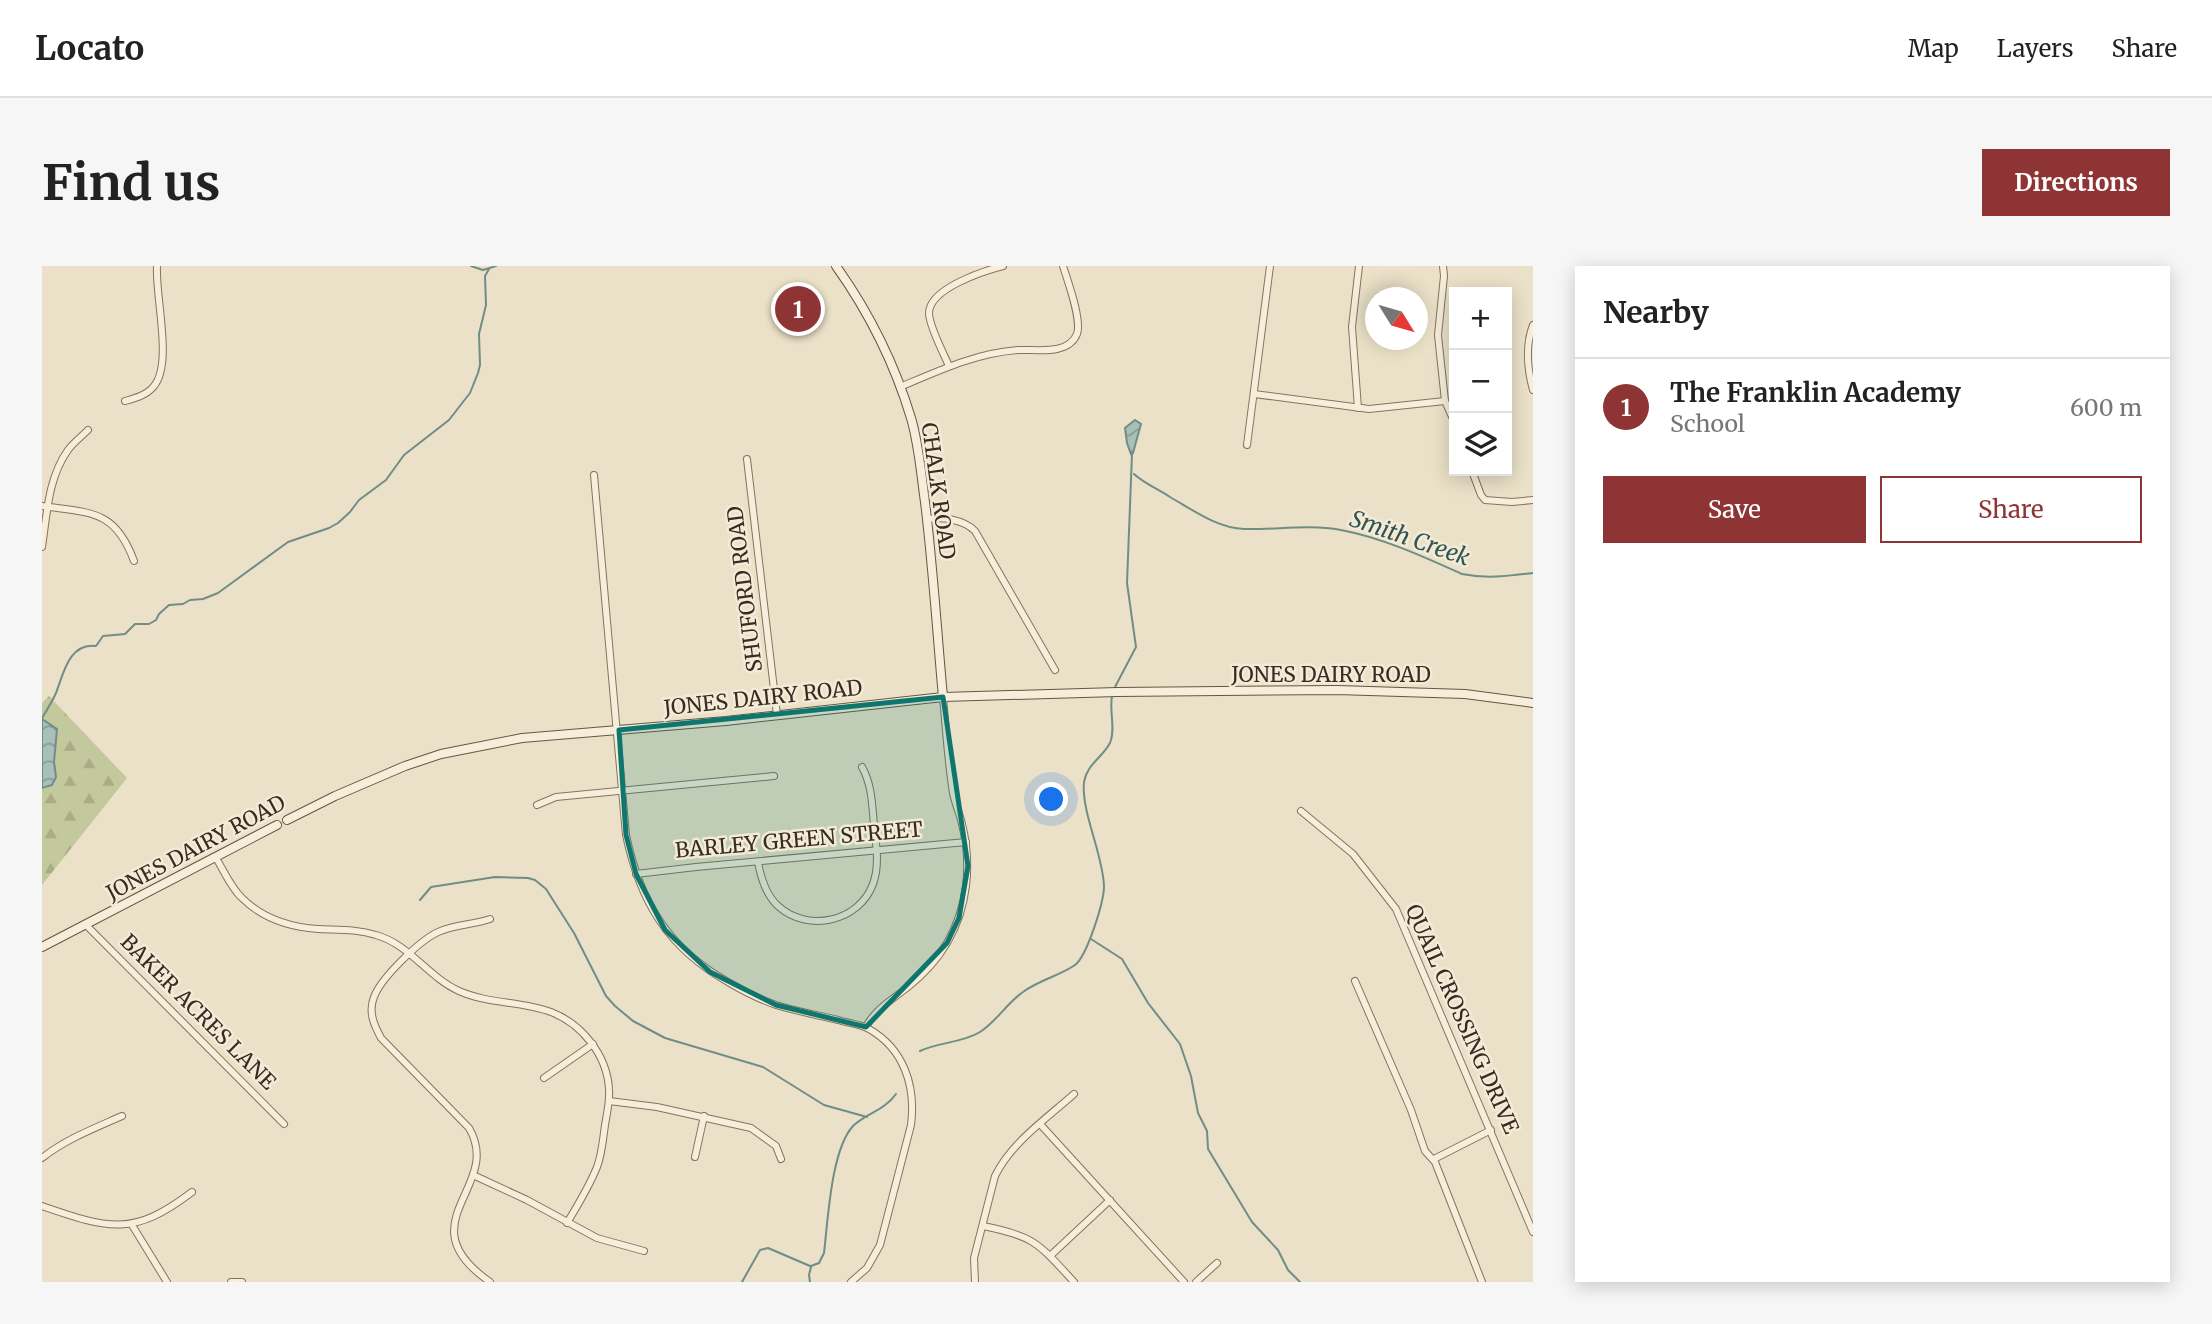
<!DOCTYPE html>
<meta charset="utf-8">
<style>
body{margin:0;font-family:Merriweather,serif;background:#f6f6f6;color:#222}
.controls{position:absolute;right:21px;top:21px;display:grid;overflow:hidden;border-radius:0px;box-shadow:0 4px 18px #0003}
.controls button{width:63px;height:63px;display:grid;place-items:center;padding:0;border:0;border-bottom:2px solid #e0e0e0;background:#fff;color:#222;font:35px sans-serif}
.compass{position:absolute;left:1323px;top:21px;width:63px;height:63px;border-radius:50%;background:#fff;box-shadow:0 4px 18px #0003;rotate:127deg}
.you{position:absolute;left:1010px;top:534px;width:24px;height:24px;margin:-18px;border:5px solid #fff;border-radius:50%;background:#1a73e8;box-shadow:0 0 0 10px #1a73e833}
.badge{display:grid;place-items:center;width:46px;height:46px;border-radius:50%;background:#8f3434;color:#fff;font-size:23px;font-weight:700}
.pin{position:absolute;translate:-50% -50%;border:4px solid #fff;box-shadow:0 2px 7px #0006}
.list{margin:0;padding:0;list-style:none}
h2{display:flex;justify-content:space-between;align-items:center;height:91px;margin:0;padding:0 28px;font-size:30px}
h2 small{font-size:23px;font-weight:400;color:#767676}
.list li{display:grid;grid-template-columns:46px 1fr auto;gap:21px;align-items:center;box-sizing:border-box;height:98px;padding:0 28px;border-top:2px solid #e0e0e0}
.list b{display:block;font-size:26px;white-space:nowrap}
.list p{margin:0;font-size:23px;white-space:nowrap;color:#767676}
.list em{font-size:23px;font-style:normal;color:#767676}
.actions{display:flex;gap:14px;padding:21px 28px}
.actions a{flex:1;padding:16px 0;border:2px solid #8f3434;border-radius:0px;text-align:center;font-size:24px;color:#8f3434}
.actions .main{background:#8f3434;color:#fff}
.icon{flex:none;width:38px;height:38px;fill:none;stroke:currentColor;stroke-width:2;stroke-linecap:round;stroke-linejoin:round}
.map{position:relative;flex:none;width:1491px;height:1016px;overflow:hidden;border-radius:0px}
header{display:flex;align-items:center;gap:42px;box-sizing:border-box;height:98px;padding:0 35px;background:#fff;border-bottom:2px solid #e0e0e0}
header strong{font-size:33px}
nav{display:flex;gap:38px;margin-inline-start:auto;font-size:24px}
.intro{display:flex;align-items:center;justify-content:space-between;box-sizing:border-box;height:168px;padding:0 42px}
h1{margin:0;font-size:49px}
.button{padding:18px 32px;border-radius:0px;background:#8f3434;color:#fff;font-size:24px;font-weight:700}
main{display:flex;gap:42px;padding:0 42px}
aside{flex:1;background:#fff;border-radius:0px;box-shadow:0 4px 18px #0003}
.map>svg:first-child{display:block}
.forest{fill:url(#forest-firs)}
.water{fill:url(#water-waves);stroke:#708d86;stroke-width:2}
.lines{fill:none;stroke-linecap:round;stroke-linejoin:round}
.stream{stroke:#708d86;stroke-width:2}
.street-casing{stroke:#85735f;stroke-width:8}
.secondary-casing{stroke:#675542;stroke-width:10}
.street{stroke:#f6eedb;stroke-width:6}
.secondary{stroke:#f6eedb;stroke-width:8}
.marked{fill:#0f766e;fill-opacity:0.2;stroke:#0f766e;stroke-width:5;stroke-linejoin:round}
.labels{text-anchor:middle;stroke-width:5;stroke-linejoin:round;paint-order:stroke}
.street-label{font-size:21px;fill:#372c21;stroke:#f3ebd7}
.water-label{font-size:23px;font-style:italic;fill:#325553;stroke:#f3ebd7}
</style>
<header>
<strong>Locato</strong>
<nav><a>Map</a><a>Layers</a><a>Share</a></nav>
</header>
<div class="intro"><h1>Find us</h1><a class="button">Directions</a></div>
<main>
<div class="map">
<svg width="1491" height="1016" viewBox="0 0 1491 1016">
<defs>
<pattern id="forest-firs" width="22" height="20" patternUnits="userSpaceOnUse" patternTransform="scale(1.75)"><rect width="22" height="20" fill="#c3c89d"/><path d="M5 1l3.5 6h-7zM16 11l3.5 6h-7z" fill="#a8ac87"/></pattern>
<pattern id="water-waves" width="16" height="10" patternUnits="userSpaceOnUse" patternTransform="scale(1.75)"><rect width="16" height="10" fill="#a9bfb9"/><path d="M0 5q4-4 8 0t8 0" fill="none" stroke="#8a9b96"/></pattern>
</defs>
<rect width="100%" height="100%" fill="#ebe1c8"/>
<polygon class="forest" points="7,430 85,512 0,619 0,437"/>
<g class="water">
<polygon points="1093,154 1099,158 1091,187 1089,188 1085,177 1083,162"/>
<polygon points="0,453 15,463 12,496 14,511 10,519 0,522"/>
</g>
<g class="lines">
<g class="stream">
<polyline points="429,0 441,4 454,0"/>
<path d="M1092,208C1103,218 1116,223 1128,231C1151,244 1175,262 1202,263C1234,264 1266,258 1299,264C1341,272 1380,290 1420,308C1445,313 1466,310 1491,307"/>
<polyline points="1073,421 1094,381 1085,317 1090,188"/>
<path d="M0,452C5,444 10,436 14,427C21,409 27,376 54,380L61,370L83,368L93,358H107L114,354L117,348L127,339L141,338L148,334L161,333L176,327L246,276L287,262L296,257L308,246L317,234L344,214L362,189L407,154L428,127L436,107L438,99L437,68L444,39L443,10L447,3"/>
<polyline points="378,634 389,621 453,611 486,612 493,614 504,623 532,667 564,730 573,740 591,755 623,772 721,801 782,839 825,851"/>
<polyline points="1049,673 1080,693 1106,737 1138,778 1149,810 1156,847 1165,865 1166,883 1210,956 1236,984 1246,1004 1258,1016"/>
<path d="M878,785C897,776 920,777 938,766C954,756 965,737 981,726C997,714 1017,710 1033,699C1045,690 1062,636 1062,620C1061,588 1039,546 1042,516C1045,498 1060,492 1068,477C1074,463 1067,446 1070,430"/>
<path d="M769,1000L777,997L782,987C786,954 789,884 811,860C824,847 842,845 854,828"/>
<polyline points="700,1016 718,984 726,982 768,1000"/>
<polyline points="768,1016 767,1009 769,1001"/>
</g>
<defs>
<g id="street">
<polyline points="1401,0 1402,10 1396,69 1403,135 1412,155"/>
<path d="M1491,59C1483,80 1485,102 1491,124"/>
<path d="M907,100C901,86 888,62 887,48C886,23 941,5 961,0"/>
<path d="M858,121C896,105 934,87 976,84C994,83 1026,90 1035,68C1040,54 1026,16 1021,0"/>
<polyline points="1212,128 1327,143 1403,135"/>
<path d="M83,135C94,132 105,129 112,120C131,97 113,30 115,0"/>
<polyline points="1316,142 1310,61 1317,0"/>
<polyline points="1205,179 1228,0"/>
<polyline points="705,193 735,449"/>
<polyline points="1430,205 1439,229 1443,234 1470,236 1491,234"/>
<path d="M552,209L584,569C598,636 626,682 686,716C701,725 717,733 734,739C754,745 775,749 796,754C806,757 818,758 827,763C862,783 874,820 869,859L838,979L825,1002L809,1016"/>
<path d="M0,240C48,247 73,243 92,295"/>
<path d="M885,253C901,251 921,253 933,265L1013,404"/>
<path d="M0,281C5,248 6,212 26,184C31,177 39,171 46,164"/>
<polyline points="495,539 514,531 732,510"/>
<polyline points="1259,545 1311,588 1354,643 1491,966"/>
<path d="M174,592C182,605 189,622 200,632C221,653 247,661 276,663C296,664 315,663 334,669C367,678 386,711 417,725C446,738 480,735 509,746C540,758 565,789 567,823C568,835 565,847 563,859C561,873 560,888 555,901C547,921 536,939 525,957"/>
<path d="M716,596C719,613 724,629 736,640C766,667 817,656 831,618C838,599 834,578 832,559C830,538 830,519 820,501"/>
<polyline points="594,608 654,601 924,576"/>
<polyline points="44,659 242,858"/>
<polyline points="1313,715 1369,844 1383,885 1393,896 1440,1016"/>
<path d="M824,761C833,743 851,733 866,721C881,709 895,694 905,677C926,641 930,598 920,558C918,548 913,538 911,527C906,496 904,463 901,431"/>
<polyline points="502,812 551,778"/>
<polyline points="567,835 615,841 709,862 734,880 739,893"/>
<polyline points="998,858 1142,1016"/>
<polyline points="653,891 662,850"/>
<path d="M0,892C24,873 53,862 80,850"/>
<polyline points="1392,893 1449,864"/>
<polyline points="431,909 485,934 555,972 602,985"/>
<path d="M0,940C67,963 91,971 150,926"/>
<polyline points="90,959 125,1016"/>
<path d="M941,960C993,970 997,978 1032,1016"/>
<polyline points="1008,990 1068,934"/>
<polyline points="189,1016 200,1016"/>
<path d="M448,1016C362,956 462,921 427,862L339,772C332,759 326,746 332,731C339,712 377,675 396,666C413,658 431,659 448,653"/>
<path d="M933,1016L932,992L953,910C970,876 1004,853 1032,828"/>
<polyline points="1154,1016 1175,997"/>
</g>
<g id="secondary">
<path d="M794,0C826,45 853,99 869,152C877,179 879,208 883,236C891,301 895,366 901,431"/>
<polyline points="245,554 293,530 363,500 399,488 480,472 684,455 901,431 1075,426 1295,424 1423,428 1491,437"/>
<polyline points="0,681 235,559"/>
</g>
</defs>
<use href="#street" class="street-casing"/>
<use href="#secondary" class="secondary-casing"/>
<use href="#street" class="street"/>
<use href="#secondary" class="secondary"/>
</g>
<path class="marked" d="M901,431L926,600L917,652L905,677L824,761L734,739L668,706L623,664L594,608L584,569L577,464Z"/>
<g class="labels">
<g class="street-label">
<text transform="translate(896 225) rotate(82)" y="7">CHALK ROAD</text>
<text transform="translate(703 323) rotate(-97)" y="7">SHUFORD ROAD</text>
<text x="1289" y="416">JONES DAIRY ROAD</text>
<text transform="translate(721 432) rotate(-6)" y="7">JONES DAIRY ROAD</text>
<text transform="translate(757 574) rotate(-5)" y="7">BARLEY GREEN STREET</text>
<text transform="translate(154 582) rotate(-28)" y="7">JONES DAIRY ROAD</text>
<text transform="translate(156 746) rotate(45)" y="7">BAKER ACRES LANE</text>
<text transform="translate(1420 753) rotate(66)" y="7">QUAIL CROSSING DRIVE</text>
</g>
<g class="water-label">
<text transform="translate(1368 272) rotate(19)" y="8">Smith Creek</text>
</g>
</g>
</svg>
<div class="controls">
<button>+</button>
<button>−</button>
<button><svg class="icon" aria-label="layers" viewBox="0 0 24 24"><path d="M12 4l9 5-9 5-9-5zM3 14l9 5 9-5"/></svg></button>
</div>
<svg class="compass" viewBox="-18 -18 36 36"><path d="M0-13l5 13h-10z" fill="#e53935"/><path d="M0 13l5-13h-10z" fill="#767676"/></svg>
<div class="you"></div>
<div class="pin badge" style="left:756px;top:43px">1</div>
</div>
<aside>
<h2>Nearby<small></small></h2>
<ul class="list">
<li><span class="badge">1</span><div><b>The Franklin Academy</b><p>School</p></div><em>600 m</em></li>
</ul>
<div class="actions"><a class="main">Save</a><a>Share</a></div>
</aside>
</main>
